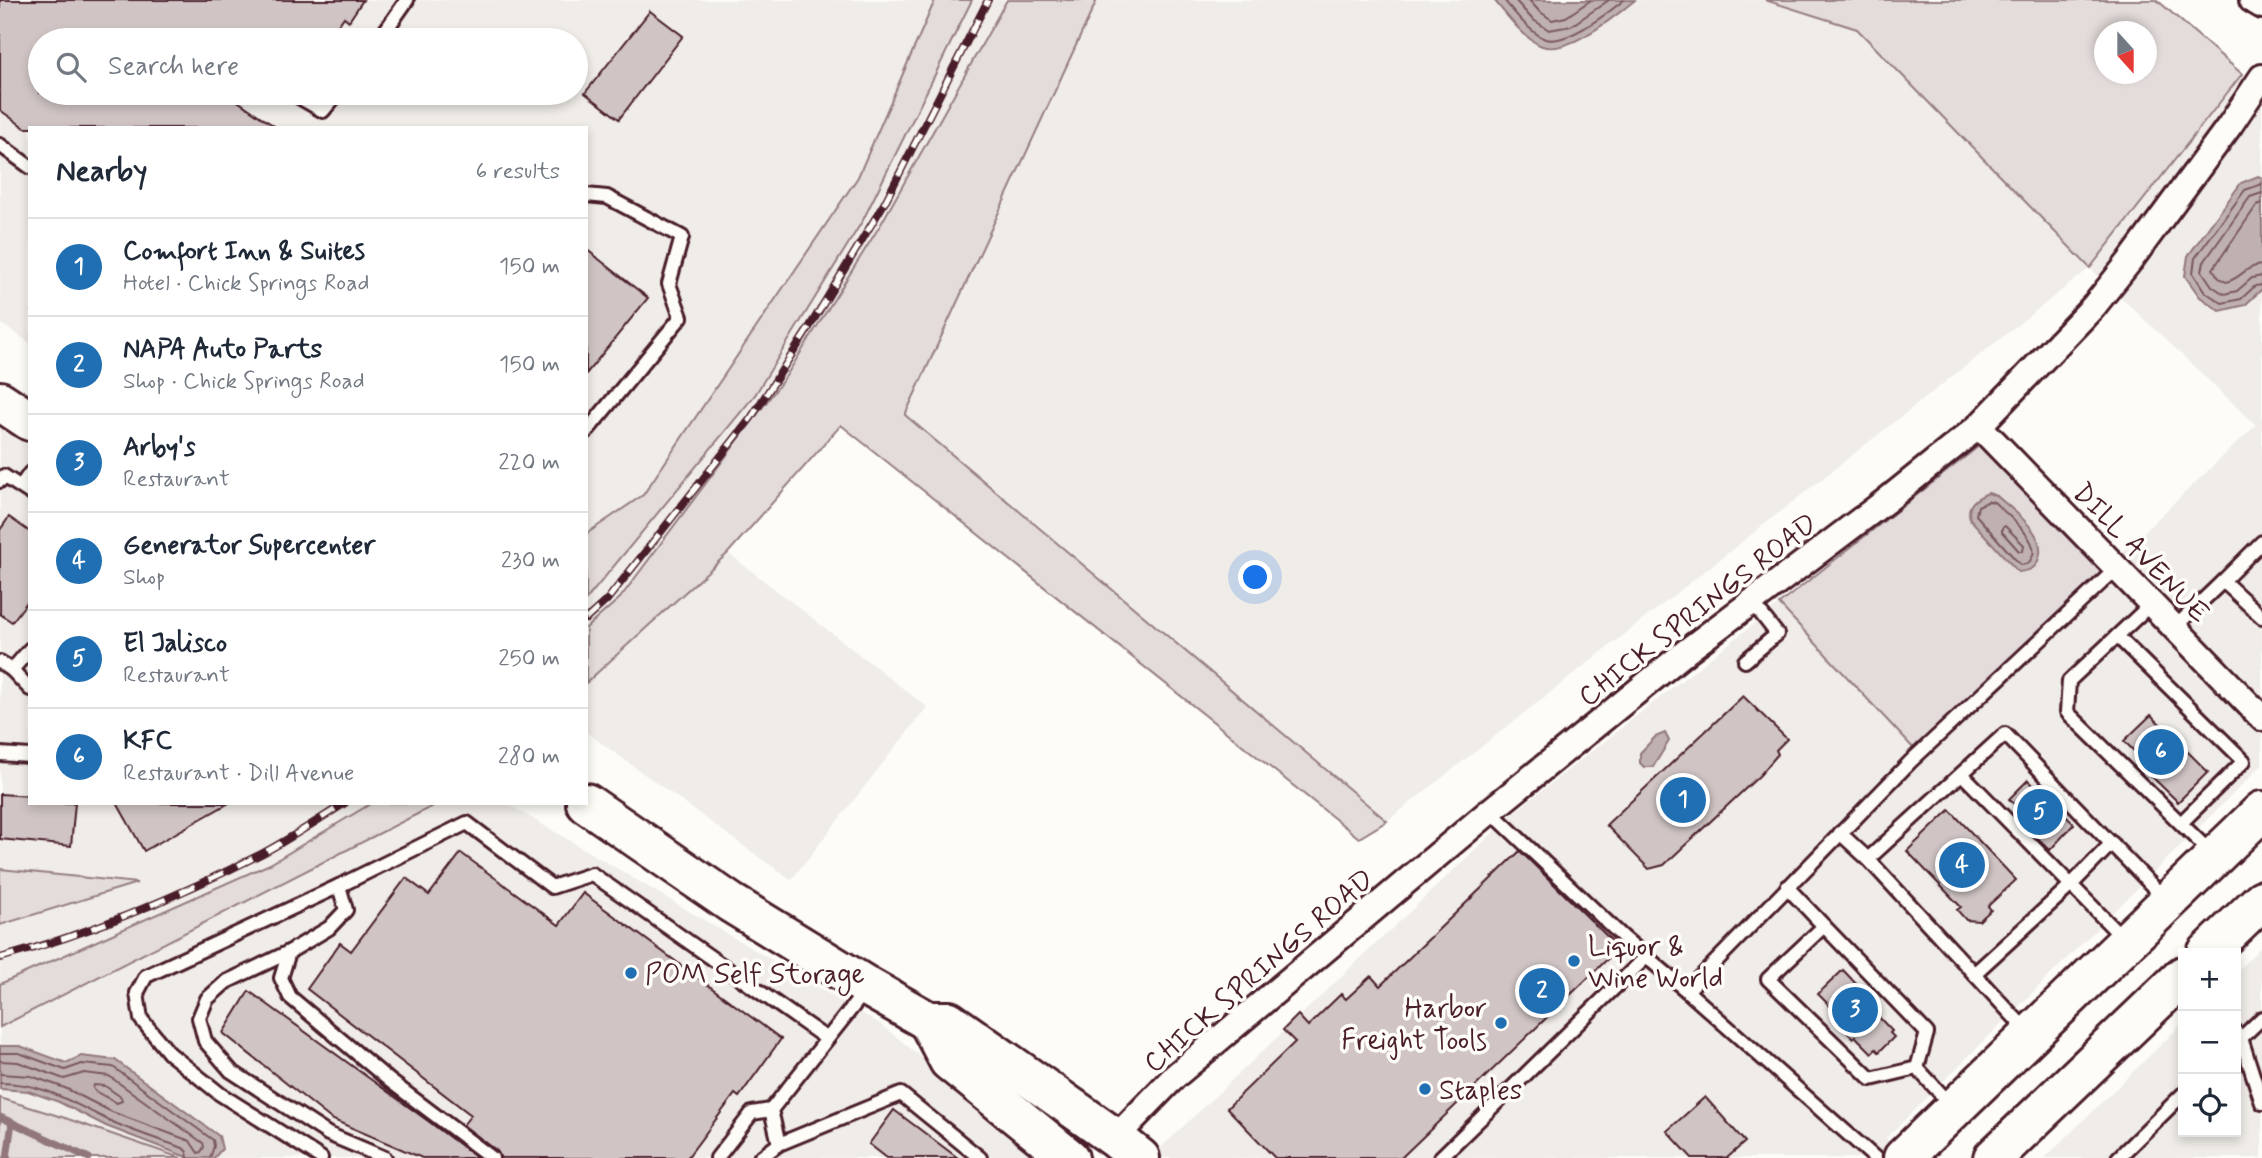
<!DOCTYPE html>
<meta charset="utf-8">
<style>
body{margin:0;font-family:Mynerve,sans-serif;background:#f6f6f7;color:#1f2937}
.controls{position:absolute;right:21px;bottom:21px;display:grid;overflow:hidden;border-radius:0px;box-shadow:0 4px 10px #0003}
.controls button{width:63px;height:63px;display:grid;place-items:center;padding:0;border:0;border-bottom:2px solid #e0e1e3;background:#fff;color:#1f2937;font:35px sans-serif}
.compass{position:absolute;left:2094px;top:21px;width:63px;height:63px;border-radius:50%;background:#fff;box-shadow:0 4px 10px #0003;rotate:159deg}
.you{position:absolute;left:1256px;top:578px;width:24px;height:24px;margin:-18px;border:5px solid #fff;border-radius:50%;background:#1a73e8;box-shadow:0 0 0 10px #1a73e833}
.badge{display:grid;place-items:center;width:46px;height:46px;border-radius:50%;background:#1f6fb2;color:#fff;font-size:23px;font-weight:700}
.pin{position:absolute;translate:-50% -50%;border:4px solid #fff;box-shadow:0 2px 7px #0006}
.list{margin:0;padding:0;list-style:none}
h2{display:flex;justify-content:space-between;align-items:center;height:91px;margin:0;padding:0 28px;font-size:30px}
h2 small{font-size:23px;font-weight:400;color:#747a83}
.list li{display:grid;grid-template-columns:46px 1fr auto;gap:21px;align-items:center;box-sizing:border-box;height:98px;padding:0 28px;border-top:2px solid #e0e1e3}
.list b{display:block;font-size:26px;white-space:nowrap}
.list p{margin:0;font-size:23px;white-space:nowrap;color:#747a83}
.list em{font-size:23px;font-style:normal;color:#747a83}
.icon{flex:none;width:38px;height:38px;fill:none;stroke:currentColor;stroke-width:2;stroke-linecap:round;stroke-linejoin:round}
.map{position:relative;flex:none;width:2262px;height:1158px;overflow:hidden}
.search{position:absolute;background:#fff;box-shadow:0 4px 10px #0003;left:28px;top:28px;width:560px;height:77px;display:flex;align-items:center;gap:18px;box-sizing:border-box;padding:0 24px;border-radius:38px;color:#747a83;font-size:26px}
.panel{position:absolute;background:#fff;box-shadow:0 4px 10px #0003;left:28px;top:126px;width:560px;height:679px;border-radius:0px}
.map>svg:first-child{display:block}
.built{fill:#f0ece8;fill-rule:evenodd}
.green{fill:#e3dcda;stroke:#967e82;stroke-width:2;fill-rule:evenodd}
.water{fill:#c0b1b1;stroke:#91777b;stroke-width:2}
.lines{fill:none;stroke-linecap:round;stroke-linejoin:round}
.shore{stroke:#795961;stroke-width:2}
.stream{stroke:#91777b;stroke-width:7}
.building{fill:#d0c5c4;stroke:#4a1f2b;stroke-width:2}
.service-casing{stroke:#4a1f2b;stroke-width:18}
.minor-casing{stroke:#4a1f2b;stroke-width:30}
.primary-casing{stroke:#4a1f2b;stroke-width:44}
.service{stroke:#fdfcf7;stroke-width:12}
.minor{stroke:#fdfcf7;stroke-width:24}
.primary{stroke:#fdfcf7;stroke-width:38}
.rail-casing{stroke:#4a1f2b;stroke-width:8}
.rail{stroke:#fdfcf7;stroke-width:5;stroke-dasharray:16;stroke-linecap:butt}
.poi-dot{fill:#1f6fb2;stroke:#fdfcf7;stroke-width:2.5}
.labels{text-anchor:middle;stroke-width:7;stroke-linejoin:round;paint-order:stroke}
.street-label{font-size:28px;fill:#4a1f2b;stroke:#fdfcf7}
.poi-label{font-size:28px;fill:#4a1f2b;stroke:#fdfcf7;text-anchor:start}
</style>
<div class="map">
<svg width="2262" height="1158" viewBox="0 0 2262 1158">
<rect width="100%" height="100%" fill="#fdfcf7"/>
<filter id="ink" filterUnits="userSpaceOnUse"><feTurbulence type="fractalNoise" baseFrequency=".0143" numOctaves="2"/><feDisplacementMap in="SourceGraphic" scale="14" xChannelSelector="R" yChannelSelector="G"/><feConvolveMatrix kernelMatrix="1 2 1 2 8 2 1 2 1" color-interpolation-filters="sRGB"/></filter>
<g filter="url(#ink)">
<g class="built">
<path d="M0,0H935L858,177L643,495L586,534V128H30V343L0,323ZM40,40H576V93H40Z"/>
<polygon points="972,0 1007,0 881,224 786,376 620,598 586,628 586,600 755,395 863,220"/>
<polygon points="1097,0 1765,0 1857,29 2090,267 2242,74 2262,87 2262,765 1886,1138 1900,1158 1150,1158 1517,810 1779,604 1915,750 2256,425 2090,268 1387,821 904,415"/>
<polygon points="0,425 30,446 30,803 372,803 270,864 0,984 0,925 135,884 0,869"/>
<polygon points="728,553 927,707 791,880 586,732 586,683"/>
<polygon points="439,803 506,803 880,1024 1047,1158 181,1158 65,1118 0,1098 0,1027 3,1025"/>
<polygon points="2262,946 2262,1158 2045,1158 2183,1023 2183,1132 2236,1132 2236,972"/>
</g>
<g class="green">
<polygon points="935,0 972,0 863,220 755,395 586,600 586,534 643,495 858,177"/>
<polygon points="1007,0 1097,0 905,415 1387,821 1359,838 841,425 728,553 586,683 586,628 620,598 786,376 881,224"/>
<path d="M1765,0H2157L2242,74L2090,268L1857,29ZM2104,32H2146V74H2104Z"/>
<polygon points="1998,431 2116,558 1915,750 1779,604"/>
<polygon points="372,803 439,803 0,1027 0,984 270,864"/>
<polygon points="0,869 137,883 0,925"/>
<polygon points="0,1098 65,1118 181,1158 0,1158"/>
</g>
<g class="water">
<path d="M1494,0H1635C1616,16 1568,55 1542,46C1525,40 1506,14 1494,0Z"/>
<polygon points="2258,176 2262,178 2262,289 2245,305 2220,311 2200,297 2185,276 2188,256 2241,183"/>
<path d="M1988,493L1997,496C2013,511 2047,533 2039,558C2036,569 2029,571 2018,572L1970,519C1966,504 1976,498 1988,493Z"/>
<polygon points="1665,733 1669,741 1653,767 1644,767 1640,763 1640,753 1655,737"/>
<polygon points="0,1046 20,1046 66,1063 81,1056 115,1060 219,1136 222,1149 214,1158 189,1158 106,1126 59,1102 28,1091 0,1089"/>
</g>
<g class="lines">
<g class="shore">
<path d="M1504,0C1515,13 1527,29 1543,38C1563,48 1608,13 1624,0"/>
<polyline points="1515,0 1532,19 1549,30 1571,26 1609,0"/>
<polyline points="1529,0 1539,11 1552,20 1566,17 1591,0"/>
<polyline points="2262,184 2245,190 2195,258 2193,273 2205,292 2222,303 2241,299 2255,286 2262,285"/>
<polyline points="2262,193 2250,197 2204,262 2202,271 2212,286 2224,294 2237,291 2252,278 2262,276"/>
<path d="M2262,203L2257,205L2213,269L2219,278L2226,282C2241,279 2244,266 2262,265"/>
<path d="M1989,501L1994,502C2006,514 2038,538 2033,555C2030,563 2028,564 2021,565L2015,559L1976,515L1978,506Z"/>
<polygon points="2005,526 2024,545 2023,551 2019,551 2002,532 2002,528"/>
<polyline points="0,1053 19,1053 65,1070 82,1064 113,1067 213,1140 214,1146 210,1158"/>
<polyline points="0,1061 18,1062 64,1079 84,1073 109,1076 203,1143 204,1147 201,1152 198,1153 190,1141 112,1112 65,1088 31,1076 0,1074"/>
<path d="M0,1083C44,1083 68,1101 106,1119C131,1131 157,1139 183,1148L187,1152L188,1158"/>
<polygon points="94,1085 105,1086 121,1097 122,1101 117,1103 95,1091 93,1088"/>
</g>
<g class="stream">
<polyline points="0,1117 89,1158"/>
<polyline points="7,1158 12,1122"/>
</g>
</g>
<g class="building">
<polygon points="0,0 363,0 349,21 344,17 328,40 40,40 40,93 226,93 277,128 25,128 0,110"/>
<polygon points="650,11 683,36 619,119 585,93"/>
<polygon points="586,249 648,298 586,374"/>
<polygon points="9,517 30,532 30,598 12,622 0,614 0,530"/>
<polygon points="1743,696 1787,739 1776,750 1778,754 1760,775 1664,865 1649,869 1606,825"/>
<polygon points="2151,715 2208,772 2178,802 2141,766 2145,762 2124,741"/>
<polygon points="2028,780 2074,824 2050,850 2014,815 2020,810 2009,799"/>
<polygon points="0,794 30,796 30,803 75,803 71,846 0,839"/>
<polygon points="117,803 229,803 144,851"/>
<polygon points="1950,810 2016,880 1988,906 1991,910 1979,921 1966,920 1957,910 1961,907 1907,851"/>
<polygon points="1520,851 1619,948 1401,1158 1275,1158 1227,1108 1295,1042 1283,1030 1298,1015 1308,1026 1341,994 1346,999 1371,976 1380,986"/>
<polygon points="461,853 559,925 583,893 781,1039 739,1097 735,1094 687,1158 501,1158 497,1151 463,1125 471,1115 307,989 340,943 351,951 406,878 429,895"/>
<polygon points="1843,970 1879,1008 1874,1012 1892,1031 1890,1033 1894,1037 1879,1052 1876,1049 1872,1053 1855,1036 1853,1038 1836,1022 1841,1017 1818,994"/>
<polygon points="249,991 428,1121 477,1158 422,1158 331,1119 223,1033"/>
<polygon points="1705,1097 1745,1142 1727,1158 1692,1158 1667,1131"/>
<polygon points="894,1110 958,1158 887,1158 869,1144"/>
</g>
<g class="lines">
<defs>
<g id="service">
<polyline points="379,40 407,0"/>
<polyline points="292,93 323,111 338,93"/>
<polyline points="0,145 30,167"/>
<polyline points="586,195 607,197 682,237 669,284 681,317 586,432"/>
<polyline points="0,481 4,476 30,493"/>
<polyline points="21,486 30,473"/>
<polyline points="2262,542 2223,581 2262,617"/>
<polyline points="2151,604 2069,681 2067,712 2213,855"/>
<polyline points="2174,628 2223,581"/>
<polyline points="2117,636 2244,761 2181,823"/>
<polyline points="1745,661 1777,634 1752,602"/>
<polyline points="0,662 12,670 30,649"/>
<polyline points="12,670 30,689"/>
<polyline points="0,754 30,756"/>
<polyline points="1962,774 2124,939"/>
<polyline points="1490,811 1624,938 1687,991 1875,1158"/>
<polyline points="1840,833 1868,859 2005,734 2166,900"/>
<polyline points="1868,859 2027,1031"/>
<polyline points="1787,887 1824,926"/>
<polygon points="1824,926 1927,1033 1917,1068 1871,1079 1768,979"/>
<polyline points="289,952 226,982 207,999 199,1018 205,1041 231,1071 328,1134 385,1158"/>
<polyline points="1974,974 2070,886 2112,843"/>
<polyline points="1687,991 1911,761 2116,569"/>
<polyline points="2236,1032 2241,1038 2262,1103"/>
<polyline points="2237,1042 2262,1018"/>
<polyline points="1917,1068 1952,1106"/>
<polyline points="779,1144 771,1110 866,990"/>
<polyline points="321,1158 220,1094 169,1053 141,1019 137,993 146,976 339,886"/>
<polyline points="492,1158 390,1081 290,997 281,978 289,952 329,928 346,910 339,886 467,823 552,887 592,874 827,1039"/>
<polyline points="717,1158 752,1113 771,1110"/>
<polyline points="760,1158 779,1144 901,1094 980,1158"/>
<polyline points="1440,1158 1646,957"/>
<polyline points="2118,1158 2183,1094"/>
</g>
<g id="minor">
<polyline points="2252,0 2262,6"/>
<polyline points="1979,426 2262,718"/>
<polyline points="1115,1138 1174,1077 1490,811 1688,650 1887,500 1979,426 2094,306 2130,261 2230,125 2262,77"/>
</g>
<g id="primary">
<polyline points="0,401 30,421"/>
<polyline points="586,803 731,903 868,987 928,1021 949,1021 1115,1138 1140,1158"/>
<polyline points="2207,953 2262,900"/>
<polyline points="928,1021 949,1061 1069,1158"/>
<polyline points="1903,1158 2262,811"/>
<polyline points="1993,1158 2183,976"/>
</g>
</defs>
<use href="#service" class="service-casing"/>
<use href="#minor" class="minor-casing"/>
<use href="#primary" class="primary-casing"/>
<use href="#service" class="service"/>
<use href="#minor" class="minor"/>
<use href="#primary" class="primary"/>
<defs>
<g id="rail">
<polyline points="586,619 607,600 751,418 807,331 885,202 988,0"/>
<path d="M0,958C91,933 179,896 263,853C291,838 318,820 345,803"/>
</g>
</defs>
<use href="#rail" class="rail-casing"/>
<use href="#rail" class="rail"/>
</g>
</g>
<g class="poi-dot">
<circle cx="1574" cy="961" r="7"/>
<circle cx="631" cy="973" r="7"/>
<circle cx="1501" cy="1023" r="7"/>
<circle cx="1425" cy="1089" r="7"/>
</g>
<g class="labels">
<g class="street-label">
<text transform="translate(2142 552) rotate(46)" y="10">DILL AVENUE</text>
<text transform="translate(1697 609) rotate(-38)" y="10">CHICK SPRINGS ROAD</text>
<text transform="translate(1258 970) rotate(-41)" y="10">CHICK SPRINGS ROAD</text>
</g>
<g class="poi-label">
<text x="1588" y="955">Liquor &amp;<tspan x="1588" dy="32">Wine World</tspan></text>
<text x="645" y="983">POM Self Storage</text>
<text x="1487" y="1017" text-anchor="end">Harbor<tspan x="1487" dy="32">Freight Tools</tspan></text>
<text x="1439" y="1099">Staples</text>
</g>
</g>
</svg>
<div class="controls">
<button>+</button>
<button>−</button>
<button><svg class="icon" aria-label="locate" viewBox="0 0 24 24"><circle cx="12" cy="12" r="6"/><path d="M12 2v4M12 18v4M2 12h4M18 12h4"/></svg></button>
</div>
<svg class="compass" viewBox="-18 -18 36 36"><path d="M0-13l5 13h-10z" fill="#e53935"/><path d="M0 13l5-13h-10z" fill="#747a83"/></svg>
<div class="you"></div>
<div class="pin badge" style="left:1683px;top:800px">1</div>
<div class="pin badge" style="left:1542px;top:991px">2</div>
<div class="pin badge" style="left:1855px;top:1010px">3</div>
<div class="pin badge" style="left:1962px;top:865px">4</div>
<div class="pin badge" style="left:2040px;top:812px">5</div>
<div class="pin badge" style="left:2161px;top:752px">6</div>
<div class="search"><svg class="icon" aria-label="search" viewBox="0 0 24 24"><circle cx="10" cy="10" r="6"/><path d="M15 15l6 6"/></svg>Search here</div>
<section class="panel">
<h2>Nearby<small>6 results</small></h2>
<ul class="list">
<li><span class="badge">1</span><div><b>Comfort Inn &amp; Suites</b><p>Hotel · Chick Springs Road</p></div><em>150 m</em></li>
<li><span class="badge">2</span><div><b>NAPA Auto Parts</b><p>Shop · Chick Springs Road</p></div><em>150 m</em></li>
<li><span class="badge">3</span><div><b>Arby's</b><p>Restaurant</p></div><em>220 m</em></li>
<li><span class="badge">4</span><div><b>Generator Supercenter</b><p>Shop</p></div><em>230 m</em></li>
<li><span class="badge">5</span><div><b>El Jalisco</b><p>Restaurant</p></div><em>250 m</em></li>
<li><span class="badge">6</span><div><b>KFC</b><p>Restaurant · Dill Avenue</p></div><em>280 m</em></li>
</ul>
</section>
</div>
